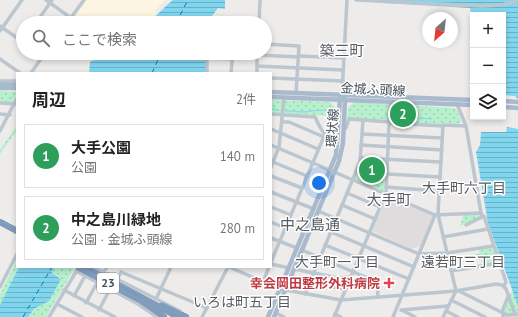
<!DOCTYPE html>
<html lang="ja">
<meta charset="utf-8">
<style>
body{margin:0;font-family:"PT Sans","Noto Sans JP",sans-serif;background:#f2f2f2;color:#222}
.controls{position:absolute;right:12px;top:12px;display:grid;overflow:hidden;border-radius:0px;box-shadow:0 2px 6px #0003}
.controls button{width:36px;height:36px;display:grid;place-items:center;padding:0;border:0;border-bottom:1px solid #e0e0e0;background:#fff;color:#222;font:20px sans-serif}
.compass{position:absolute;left:422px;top:12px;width:36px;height:36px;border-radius:50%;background:#fff;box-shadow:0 2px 6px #0003;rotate:207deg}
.you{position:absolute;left:319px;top:183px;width:14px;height:14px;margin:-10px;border:3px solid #fff;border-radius:50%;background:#1a73e8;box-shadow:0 0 0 6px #1a73e833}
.badge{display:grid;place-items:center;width:26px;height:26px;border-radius:50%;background:#7c3aed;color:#fff;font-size:13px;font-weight:700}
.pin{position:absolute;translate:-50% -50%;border:2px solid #fff;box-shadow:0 1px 4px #0006}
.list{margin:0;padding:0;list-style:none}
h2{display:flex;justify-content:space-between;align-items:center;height:52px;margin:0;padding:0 16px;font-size:17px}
h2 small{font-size:13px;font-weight:400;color:#767676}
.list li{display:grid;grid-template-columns:26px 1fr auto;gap:12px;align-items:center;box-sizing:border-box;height:64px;margin:0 8px 8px;padding:0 8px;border:1px solid #e0e0e0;border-radius:0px}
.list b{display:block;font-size:15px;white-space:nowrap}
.list p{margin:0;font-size:13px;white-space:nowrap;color:#767676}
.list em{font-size:13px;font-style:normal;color:#767676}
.icon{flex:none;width:22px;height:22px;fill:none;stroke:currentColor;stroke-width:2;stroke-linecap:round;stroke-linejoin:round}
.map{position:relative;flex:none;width:518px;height:317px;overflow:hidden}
.search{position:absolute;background:#fff;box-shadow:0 2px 6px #0003;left:16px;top:16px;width:256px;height:44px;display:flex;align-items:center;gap:10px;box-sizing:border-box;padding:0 14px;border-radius:22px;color:#767676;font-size:15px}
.panel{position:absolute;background:#fff;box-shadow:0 2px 6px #0003;left:16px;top:72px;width:256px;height:196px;border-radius:0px}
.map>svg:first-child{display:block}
.commercial{fill:#fcf5e1}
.education{fill:#dfdcdd}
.green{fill:url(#green-dots)}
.water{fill:url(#water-rules)}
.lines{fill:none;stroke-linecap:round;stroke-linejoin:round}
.stream{stroke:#81d6ef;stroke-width:1}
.ferry{stroke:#077ea1;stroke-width:1;stroke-dasharray:5 4;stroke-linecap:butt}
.highway-casing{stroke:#6b88a9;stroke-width:6}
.minor{stroke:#bbc6cf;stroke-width:3.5}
.major{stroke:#a9bacc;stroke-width:4.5}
.highway{stroke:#809dbd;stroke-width:5.5}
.highway-bridge-casing{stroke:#6b88a9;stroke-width:6;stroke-linecap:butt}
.highway-bridge{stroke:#809dbd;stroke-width:5.5}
.health-dot{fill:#e0444e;stroke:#fff;stroke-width:1.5}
.labels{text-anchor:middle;stroke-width:3;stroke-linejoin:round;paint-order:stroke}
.shield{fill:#fff;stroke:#7b838b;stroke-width:1}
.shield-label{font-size:12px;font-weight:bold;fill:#434e59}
.street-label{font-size:13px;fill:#434e59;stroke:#fff}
.health-label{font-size:13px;font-weight:bold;fill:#be3a42;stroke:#fff;text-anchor:end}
.neighbourhood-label{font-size:14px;fill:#585c61;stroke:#fff}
.quarter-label{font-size:15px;fill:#585c61;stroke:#fff}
</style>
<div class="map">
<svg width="518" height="317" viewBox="0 0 518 317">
<defs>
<pattern id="green-dots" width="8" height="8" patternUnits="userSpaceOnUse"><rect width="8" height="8" fill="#b6f0cd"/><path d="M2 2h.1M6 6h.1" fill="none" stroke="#9ecfb2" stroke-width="1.8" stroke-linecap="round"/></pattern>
<pattern id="water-rules" width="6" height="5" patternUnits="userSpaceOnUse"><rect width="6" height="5" fill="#81d6ef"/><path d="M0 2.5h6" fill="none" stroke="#6bb0c5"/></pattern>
</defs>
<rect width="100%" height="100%" fill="#eeebeb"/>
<polygon class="commercial" points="87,0 165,0 155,11 157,16 147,23 81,23 74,18"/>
<polygon class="education" points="387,196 433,216 421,245 412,249 372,231"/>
<g class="green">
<polygon points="0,91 17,92 17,93 12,102 0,102"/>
<polygon points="271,100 330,102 335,107 335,116 271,113"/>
<polygon points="354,102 454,108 457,110 461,121 459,124 442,123 440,125 347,120 348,108"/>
<polygon points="16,127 17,130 0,154 0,150"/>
<polygon points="363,160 386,161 384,191 355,179"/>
<polygon points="464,214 480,214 479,218 460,226"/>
<polygon points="492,247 497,262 482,265 481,259 476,260 475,255 480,253 479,250"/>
<polygon points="17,260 17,267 19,267 0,305 0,294"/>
<polygon points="54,267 75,267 46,317 28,317 34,309 49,301 61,278 52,273"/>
<polygon points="518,274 518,317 505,317 505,309"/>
</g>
<g class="water">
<path d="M173,0H225V9L218,8L207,23H147C157,16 164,7 173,0Z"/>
<polygon points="383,0 518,0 518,99 515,96 503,95 503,15 473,15 473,19 471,19 470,8 383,3"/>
<polygon points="471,21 473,21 473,94 472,86"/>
<polygon points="104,53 206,53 206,73 89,73 90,62"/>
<polygon points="507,127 518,129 518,306 488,223 476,152 480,145 481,132 506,132"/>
<polygon points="19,267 54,267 52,273 61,279 49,301 34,309 28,317 0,317 0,305"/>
</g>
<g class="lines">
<g class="stream">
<polyline points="271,109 278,110"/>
<path d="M287,111C293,111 298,112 304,112C314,111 322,108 332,113"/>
<polyline points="391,116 432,119"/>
</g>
<g class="ferry">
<polyline points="176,23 188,0"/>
<polyline points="152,73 161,53"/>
<polyline points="23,317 52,267"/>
</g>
<defs>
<g id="highway">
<polyline points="0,222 17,231"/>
<polyline points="85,267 178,317"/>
<polyline points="138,299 164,317"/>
<polyline points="162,305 186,317"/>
</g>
</defs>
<use href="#highway" class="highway-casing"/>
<g class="minor">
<polyline points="46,0 71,18"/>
<polyline points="356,0 482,6 501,5 518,1"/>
<polyline points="36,23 52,0"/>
<polyline points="67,23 84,0"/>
<polyline points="234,23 234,22"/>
<polyline points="259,23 260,1"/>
<polyline points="0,26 23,42"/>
<polyline points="0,31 22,0"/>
<polyline points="265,44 299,46 296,93"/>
<polyline points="38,53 43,57"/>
<polyline points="257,55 299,57"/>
<polyline points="299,56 344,58"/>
<polyline points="207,58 232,59"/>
<polyline points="0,59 20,73"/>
<polyline points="257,66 343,70"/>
<polyline points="31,73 45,53"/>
<polyline points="207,73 207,53"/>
<polyline points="231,73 233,53"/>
<polyline points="257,73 257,54"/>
<polyline points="271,78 343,81"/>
<polyline points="0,81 17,81"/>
<polyline points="342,94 347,0"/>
<polyline points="0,103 15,104"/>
<polyline points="457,104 466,126 481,213"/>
<polyline points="0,114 10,115"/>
<path d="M271,114L315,117C320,128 325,139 338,140"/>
<polyline points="282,122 289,122 324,137"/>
<polyline points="389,123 443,126"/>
<polyline points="346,128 349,119 389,122"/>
<polyline points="271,129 318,149"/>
<polyline points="0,131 17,98"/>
<polyline points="362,134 442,138"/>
<polyline points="271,145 435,215"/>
<polyline points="361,145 442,150"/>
<polyline points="361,158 441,162"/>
<polyline points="273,162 307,176"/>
<polyline points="271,167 279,147 284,98"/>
<polyline points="387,174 440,177"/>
<polyline points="271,176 302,188"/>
<polyline points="386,187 439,191"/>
<polyline points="271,192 314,209"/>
<polyline points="347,193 380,207"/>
<polyline points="342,205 375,219"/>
<polyline points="271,207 291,215"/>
<polyline points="318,211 419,254 447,253 493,246"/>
<polyline points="271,222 285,228"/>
<polyline points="466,225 482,217"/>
<polyline points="331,232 414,267"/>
<polyline points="443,237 488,229"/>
<polyline points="271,238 297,248"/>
<polyline points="325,245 409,279"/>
<polyline points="302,250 377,282 378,297"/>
<polyline points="271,262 325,134"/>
<polyline points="271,264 289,268"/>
<polyline points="93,267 180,311"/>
<polyline points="229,267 280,289 341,300 456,291 496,284 502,285 506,289 515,314"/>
<polyline points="294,269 338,278 351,277"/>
<polyline points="76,271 138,304 157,317"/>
<polyline points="451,271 499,263"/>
<polyline points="103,273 107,267"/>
<polyline points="117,280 121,272 207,308"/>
<polyline points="263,282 269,267"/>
<polyline points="309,283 346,289"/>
<polyline points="0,287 17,254"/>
<polyline points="64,290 115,317"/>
<polyline points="459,291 507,315 518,314"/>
<polyline points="305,294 360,162 363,120"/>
<polyline points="74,296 85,276"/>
<polyline points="156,299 171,267"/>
<polyline points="451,300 485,317"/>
<polyline points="86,303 97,283"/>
<polyline points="57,304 82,317"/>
<polyline points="99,310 110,289"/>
<polyline points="401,310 448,306"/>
<polyline points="402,310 415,317"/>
<polyline points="446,311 458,317"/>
<polyline points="276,313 284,317"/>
<polyline points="335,314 341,317"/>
<polyline points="49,317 77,270"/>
<polyline points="202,317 228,267"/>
<polyline points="334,317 386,193 390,101"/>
<polyline points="393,317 435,215 481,213 482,217 484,216 506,282 504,286"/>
<polyline points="443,317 456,291 438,214 443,125 466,126"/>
<polyline points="503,317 503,309 509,295"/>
</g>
<g class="major">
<polyline points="0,84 17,85"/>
<polyline points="0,88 17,88"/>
<polyline points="271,92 473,100"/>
<polyline points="271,97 473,105"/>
<polyline points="503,101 518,102"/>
<polyline points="503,107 518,108"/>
<polyline points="268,317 336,155 340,99 342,94"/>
<polyline points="274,317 339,161 343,143 345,99 342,94"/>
</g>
<use href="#highway" class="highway"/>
<defs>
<polyline id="highway-bridge" points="78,267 138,299"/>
</defs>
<use href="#highway-bridge" class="highway-bridge-casing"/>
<use href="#highway-bridge" class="highway-bridge"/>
</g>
<path class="health-dot" d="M387 277h4v4h4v4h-4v4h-4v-4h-4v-4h4z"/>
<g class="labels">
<rect class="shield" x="97" y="273" width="22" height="20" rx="3"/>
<g class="shield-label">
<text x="108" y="287">23</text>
</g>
<g class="street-label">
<text transform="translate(373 89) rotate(3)" y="5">金城ふ頭線</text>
<text transform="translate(332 128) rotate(-86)" y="5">環状線</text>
</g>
<g class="health-label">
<text x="380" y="288">幸会岡田整形外科病院</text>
</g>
<g class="neighbourhood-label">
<text x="464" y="193">大手町六丁目</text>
<text x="337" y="267">大手町一丁目</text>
<text x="463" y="267">遠若町三丁目</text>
<text x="242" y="307">いろは町五丁目</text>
</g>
<g class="quarter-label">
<text x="342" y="56">築三町</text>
<text x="389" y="205">大手町</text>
<text x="310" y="230">中之島通</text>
</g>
</g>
</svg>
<div class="controls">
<button>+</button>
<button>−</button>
<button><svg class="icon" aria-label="layers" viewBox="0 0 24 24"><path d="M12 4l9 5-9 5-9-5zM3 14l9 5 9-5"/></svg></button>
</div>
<svg class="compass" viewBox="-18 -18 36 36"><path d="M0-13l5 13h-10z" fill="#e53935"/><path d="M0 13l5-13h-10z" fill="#767676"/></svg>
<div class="you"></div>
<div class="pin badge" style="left:372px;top:170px;background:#2e9e5b">1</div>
<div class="pin badge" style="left:403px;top:114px;background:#2e9e5b">2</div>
<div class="search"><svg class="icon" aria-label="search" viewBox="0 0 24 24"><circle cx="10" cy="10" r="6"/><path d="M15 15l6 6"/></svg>ここで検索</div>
<section class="panel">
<h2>周辺<small>2件</small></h2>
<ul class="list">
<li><span class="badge" style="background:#2e9e5b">1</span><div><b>大手公園</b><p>公園</p></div><em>140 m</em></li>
<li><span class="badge" style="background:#2e9e5b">2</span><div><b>中之島川緑地</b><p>公園 · 金城ふ頭線</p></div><em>280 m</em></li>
</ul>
</section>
</div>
